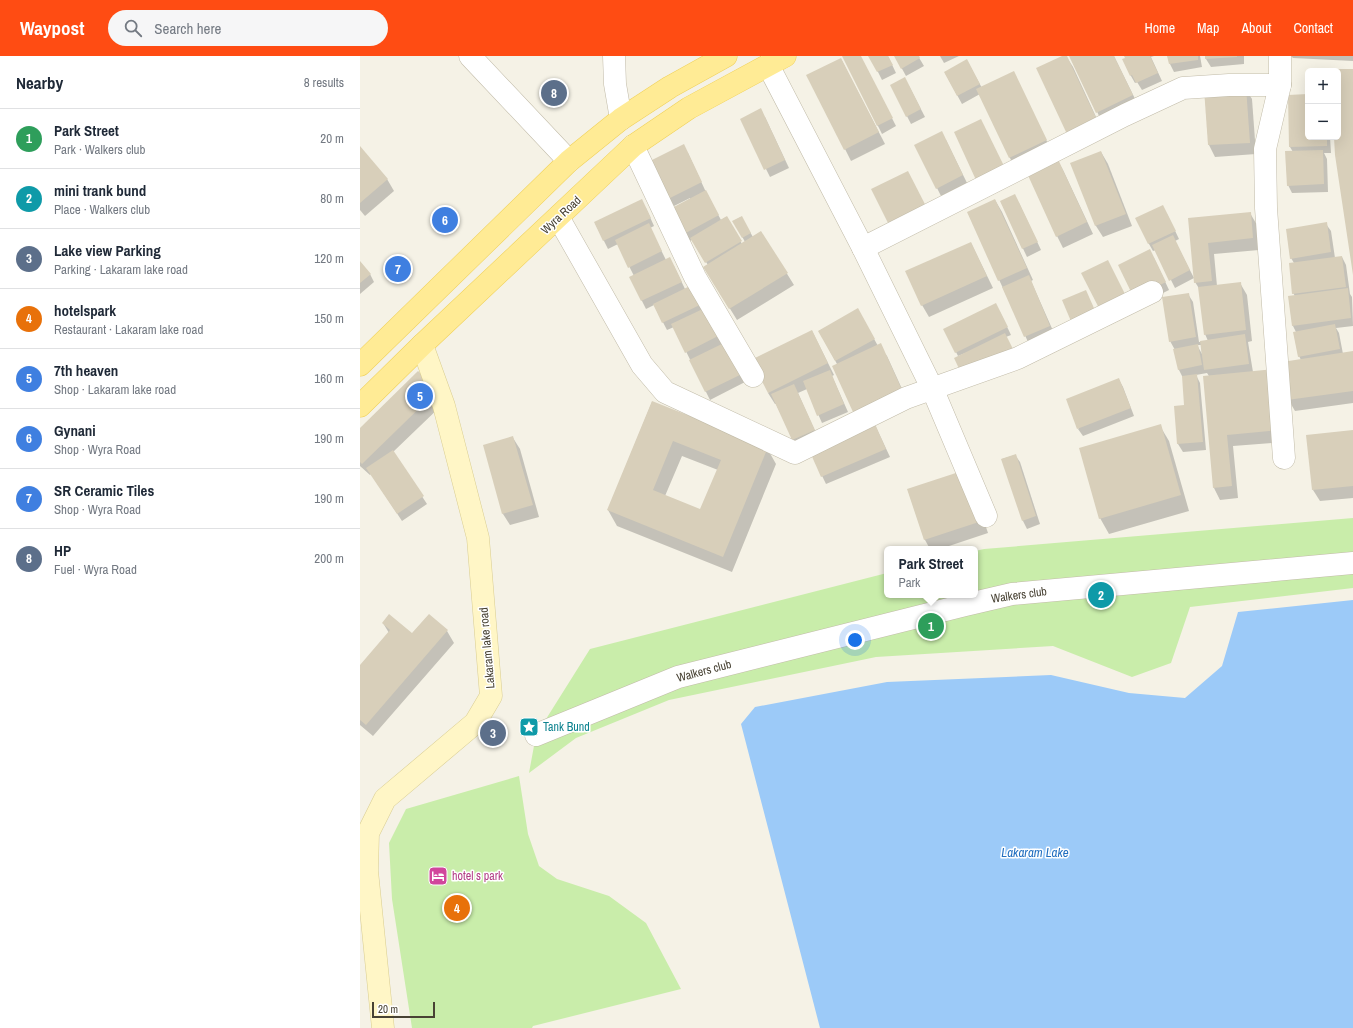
<!DOCTYPE html>
<meta charset="utf-8">
<style>
body{margin:0;font-family:"Archivo Narrow",sans-serif;background:#f6f6f7;color:#1f2937}
.controls{position:absolute;right:12px;top:12px;display:grid;overflow:hidden;border-radius:6px;box-shadow:0 4px 16px #0002}
.controls button{width:36px;height:36px;display:grid;place-items:center;padding:0;border:0;border-bottom:1px solid #e0e1e3;background:#fff;color:#1f2937;font:20px sans-serif}
.scale{position:absolute;left:12px;bottom:10px;width:63px;box-sizing:border-box;padding-left:4px;border:2px solid #484234;border-top:0;font-size:11px;line-height:14px;white-space:nowrap;color:#484234;-webkit-text-stroke:3px #fff;paint-order:stroke}
.you{position:absolute;left:495px;top:584px;width:14px;height:14px;margin:-10px;border:3px solid #fff;border-radius:50%;background:#1a73e8;box-shadow:0 0 0 6px #1a73e833}
.badge{display:grid;place-items:center;width:26px;height:26px;border-radius:50%;background:#ff4c13;color:#fff;font-size:13px;font-weight:700}
.pin{position:absolute;translate:-50% -50%;border:2px solid #fff;box-shadow:0 1px 4px #0006}
.popup{position:absolute;left:524px;top:490px;width:94px;height:52px;box-sizing:border-box;display:grid;place-content:center;border-radius:6px;background:#fff;filter:drop-shadow(0 1px 3px #0005);font-size:13px;white-space:nowrap;color:#747a83}
.popup b{font-size:15px;color:#1f2937}
.popup::after{content:'';position:absolute;left:50%;top:100%;margin-left:-8px;border:8px solid transparent;border-top-color:#fff}
.list{margin:0;padding:0;list-style:none}
h2{display:flex;justify-content:space-between;align-items:center;height:52px;margin:0;padding:0 16px;font-size:17px}
h2 small{font-size:13px;font-weight:400;color:#747a83}
.list li{display:grid;grid-template-columns:26px 1fr auto;gap:12px;align-items:center;box-sizing:border-box;height:60px;padding:0 16px;border-top:1px solid #e0e1e3}
.list b{display:block;font-size:15px;white-space:nowrap}
.list p{margin:0;font-size:13px;white-space:nowrap;color:#747a83}
.list em{font-size:13px;font-style:normal;color:#747a83}
.icon{flex:none;width:22px;height:22px;fill:none;stroke:currentColor;stroke-width:2;stroke-linecap:round;stroke-linejoin:round}
.map{position:relative;flex:none;width:993px;height:972px;overflow:hidden}
header{display:flex;align-items:center;gap:24px;box-sizing:border-box;height:56px;padding:0 20px;background:#ff4c13;color:#fff}
header strong{font-size:19px}
nav{display:flex;gap:22px;margin-inline-start:auto;font-size:14px}
.search{width:280px;height:36px;background:#f6f6f7;display:flex;align-items:center;gap:10px;box-sizing:border-box;padding:0 14px;border-radius:22px;color:#747a83;font-size:15px}
main{display:flex}
aside{flex:1;background:#fff}
.map>svg:first-child{display:block}
.green{fill:#c9edaa}
.water{fill:#9ccaf8}
.shadow{fill:#0003;fill-rule:evenodd}
.building{fill:#d8cfba;fill-rule:evenodd}
.lines{fill:none;stroke-linecap:round;stroke-linejoin:round}
.street-casing{stroke:#c1bba8;stroke-width:23}
.secondary-casing{stroke:#d9cd91;stroke-width:23}
.primary-casing{stroke:#f0d159;stroke-width:23}
.street{stroke:#fff;stroke-width:22}
.secondary{stroke:#fff6c6;stroke-width:22}
.primary{stroke:#ffeb95;stroke-width:22}
.labels{text-anchor:middle;stroke-width:3;stroke-linejoin:round;paint-order:stroke}
.street-label{font-size:12px;fill:#484234;stroke:#fff}
.culture-label{font-size:12px;fill:#0d838f;stroke:#fff;text-anchor:start}
.hotel-label{font-size:12px;fill:#b23c85;stroke:#fff;text-anchor:start}
.water-label{font-size:13px;font-style:italic;fill:#226fc0;stroke:#fff}
</style>
<header>
<strong>Waypost</strong>
<div class="search"><svg class="icon" aria-label="search" viewBox="0 0 24 24"><circle cx="10" cy="10" r="6"/><path d="M15 15l6 6"/></svg>Search here</div>
<nav><a>Home</a><a>Map</a><a>About</a><a>Contact</a></nav>
</header>
<main>
<aside>
<h2>Nearby<small>8 results</small></h2>
<ul class="list">
<li><span class="badge" style="background:#2e9e5b">1</span><div><b>Park Street</b><p>Park · Walkers club</p></div><em>20 m</em></li>
<li><span class="badge" style="background:#0f9aa8">2</span><div><b>mini trank bund</b><p>Place · Walkers club</p></div><em>80 m</em></li>
<li><span class="badge" style="background:#5c6f8a">3</span><div><b>Lake view Parking</b><p>Parking · Lakaram lake road</p></div><em>120 m</em></li>
<li><span class="badge" style="background:#e8710a">4</span><div><b>hotelspark</b><p>Restaurant · Lakaram lake road</p></div><em>150 m</em></li>
<li><span class="badge" style="background:#3f7fe0">5</span><div><b>7th heaven</b><p>Shop · Lakaram lake road</p></div><em>160 m</em></li>
<li><span class="badge" style="background:#3f7fe0">6</span><div><b>Gynani</b><p>Shop · Wyra Road</p></div><em>190 m</em></li>
<li><span class="badge" style="background:#3f7fe0">7</span><div><b>SR Ceramic Tiles</b><p>Shop · Wyra Road</p></div><em>190 m</em></li>
<li><span class="badge" style="background:#5c6f8a">8</span><div><b>HP</b><p>Fuel · Wyra Road</p></div><em>200 m</em></li>
</ul>
</aside>
<div class="map">
<svg width="993" height="972" viewBox="0 0 993 972">
<rect width="100%" height="100%" fill="#f5f2e6"/>
<g class="green">
<polygon points="993,462 993,532 830,551 811,607 772,621 693,590 516,601 309,644 216,682 169,717 176,679 230,593 527,517 527,539 615,539 615,495 624,493"/>
<polygon points="159,720 168,778 179,810 197,823 249,840 286,867 321,933 173,970 172,972 52,972 32,843 29,787 46,753"/>
</g>
<polygon class="water" points="993,544 993,972 460,972 381,668 395,651 527,626 691,619 769,637 825,642 862,610 878,556"/>
<g class="shadow">
<polygon points="483,0 500,0 536,70 522,78"/>
<polygon points="510,0 528,0 536,17 522,24"/>
<polygon points="535,0 558,0 564,10 546,20"/>
<polygon points="580,0 599,0 584,7"/>
<polygon points="704,0 706,0 713,11 743,76"/>
<polygon points="710,0 754,0 779,51 743,68"/>
<polygon points="765,0 794,0 791,1 802,25 782,34 777,26 775,27 771,20"/>
<polygon points="808,0 840,0 842,11 814,16 810,8"/>
<polygon points="846,0 884,0 884,8 851,11 846,3"/>
<polygon points="931,0 993,0 993,5 933,2"/>
<polygon points="481,3 525,88 491,105 485,93"/>
<polygon points="611,12 622,32 654,17 692,96 656,114 650,102 620,38 602,48 585,17"/>
<polygon points="531,29 549,30 565,61 551,68"/>
<polygon points="885,32 892,43 896,98 855,101 849,89 845,34"/>
<polygon points="948,39 948,81 970,81 971,97 964,97 967,103 968,136 932,137 928,129 933,96 930,91"/>
<polygon points="405,61 429,112 410,121 381,63"/>
<polygon points="586,84 607,127 581,140 577,132"/>
<polygon points="0,92 27,123 34,135 5,160 0,154"/>
<polygon points="741,96 748,108 772,170 743,181 736,170 712,108"/>
<polygon points="328,97 345,134 361,164 366,161 382,188 385,186 374,165 381,161 393,181 401,176 434,229 377,264 351,222 348,209 332,184 329,185 312,153 330,143 330,142 314,150 309,142"/>
<polygon points="696,102 703,114 733,178 703,192 697,180"/>
<polygon points="635,144 642,156 673,224 671,225 694,277 669,288 608,157"/>
<polygon points="641,146 659,147 681,194 667,201"/>
<polygon points="286,152 294,170 290,172 306,204 314,210 325,233 332,230 387,325 350,344 314,271 307,274 294,249 286,253 270,221 274,220 258,188 248,193 235,167"/>
<path d="M890,157L897,169L899,194L854,198L857,230L880,227L887,239L892,285L888,286L893,316L926,386L873,390L878,442L860,444L854,432L849,320L847,317L836,319L840,327L846,394L823,396L818,388L815,351L825,350L823,322L819,314L815,294L810,285L828,238L833,246L839,286L848,285L845,278L840,234L835,226L829,163ZM837,289H841L842,298Z"/>
<polygon points="807,158 819,183 815,185 834,222 815,232 796,194 793,195 789,188 777,162"/>
<polygon points="966,168 971,175 975,202 982,201 986,209 990,238 992,241 993,270 976,272 979,277 983,298 993,296 993,347 935,355 928,343 941,304 939,300 936,276 933,270 929,241 935,240 933,237 934,207 931,202"/>
<polygon points="611,187 633,232 569,261 562,249"/>
<polygon points="794,202 809,234 779,249"/>
<polygon points="0,206 10,218 14,226 0,238"/>
<polygon points="498,254 518,290 527,300 548,346 477,308 459,275"/>
<polygon points="640,256 651,279 598,300 585,274"/>
<polygon points="452,275 474,319 472,320 488,356 462,367 447,333 438,337 458,382 437,391 416,348 415,348 408,337"/>
<polygon points="58,317 84,347 33,396 67,448 42,465 11,418 10,419 0,410 0,374"/>
<polygon points="759,324 763,331 774,360 723,380 718,373"/>
<path d="M292,346L407,392L416,408L372,516L257,470L248,454ZM322,400L358,414L341,455L305,440Z"/>
<polygon points="515,369 530,401 466,428 451,397"/>
<polygon points="800,370 809,385 829,455 749,478 740,462"/>
<polygon points="993,375 993,442 960,445 953,434"/>
<polygon points="153,382 160,393 179,461 150,469 143,458"/>
<polygon points="655,399 660,406 680,468 667,473 663,465 642,403"/>
<polygon points="611,427 628,477 580,493 570,493 565,484 548,434"/>
<polygon points="69,559 87,575 94,587 13,680 0,669 0,610 29,577 23,567 52,578"/>
</g>
<g class="building">
<polygon points="482,0 501,0 533,62 517,70"/>
<polygon points="508,0 528,0 533,9 517,16"/>
<polygon points="534,0 559,0 560,2 541,13"/>
<polygon points="702,0 707,0 737,64 707,78 676,12"/>
<polygon points="709,0 754,0 773,39 736,57"/>
<polygon points="764,0 790,0 798,17 776,27 772,19 770,20 762,3 765,2"/>
<polygon points="807,0 838,0 838,4 809,8"/>
<polygon points="845,0 877,0 877,1 845,3"/>
<polygon points="481,2 519,76 484,94 446,19"/>
<polygon points="607,3 620,28 597,40 584,16"/>
<polygon points="970,13 993,13 993,219 975,99 974,81 978,81 978,15 970,15"/>
<polygon points="654,15 687,84 649,102 616,33"/>
<polygon points="545,21 561,53 546,61 530,29"/>
<polygon points="886,31 890,87 848,89 844,33"/>
<polygon points="948,38 948,81 967,81 967,90 929,91 928,39"/>
<polygon points="401,52 425,104 404,114 380,63"/>
<polygon points="621,63 644,110 616,124 594,76"/>
<polygon points="582,75 603,119 576,133 554,89"/>
<polygon points="324,88 342,126 308,143 290,105"/>
<polygon points="0,90 28,123 0,147"/>
<polygon points="963,94 964,128 927,130 925,95"/>
<polygon points="741,95 766,158 735,170 710,107"/>
<polygon points="697,101 727,166 696,181 666,115"/>
<polygon points="548,115 569,156 532,175 511,133"/>
<polygon points="346,134 359,159 324,178 310,153"/>
<polygon points="655,138 678,186 662,193 640,145"/>
<polygon points="282,143 291,162 243,185 234,166"/>
<polygon points="635,143 667,212 638,225 607,156"/>
<polygon points="803,149 816,175 788,188 775,162"/>
<polygon points="891,156 893,182 848,187 852,225 834,227 828,162"/>
<polygon points="367,160 382,185 345,207 330,182"/>
<polygon points="382,160 391,177 382,182 372,165"/>
<polygon points="967,166 971,196 930,203 926,173"/>
<polygon points="289,167 302,195 268,212 255,184"/>
<polygon points="401,175 428,217 369,253 343,211"/>
<polygon points="813,179 830,214 809,225 792,189"/>
<polygon points="611,186 627,220 561,250 545,215"/>
<polygon points="790,193 806,226 774,242 758,209"/>
<polygon points="982,200 986,231 932,238 929,207"/>
<polygon points="310,201 322,226 281,245 269,221"/>
<polygon points="748,204 768,244 742,258 721,217"/>
<polygon points="0,205 11,218 0,227"/>
<polygon points="669,219 690,270 664,281 642,231"/>
<polygon points="881,226 886,274 844,279 838,231"/>
<polygon points="332,229 342,248 302,267 293,248"/>
<polygon points="988,232 991,262 932,270 928,240"/>
<polygon points="726,234 737,259 713,270 702,244"/>
<polygon points="829,237 836,281 809,286 802,241"/>
<polygon points="636,247 648,271 595,297 583,273"/>
<polygon points="347,251 360,279 325,297 311,268"/>
<polygon points="498,252 515,283 475,305 458,275"/>
<polygon points="975,268 980,293 938,301 933,276"/>
<polygon points="452,274 468,307 408,337 391,304"/>
<polygon points="645,277 654,295 602,319 594,302"/>
<polygon points="885,278 889,308 844,314 840,285"/>
<polygon points="368,285 384,317 345,336 329,304"/>
<polygon points="521,287 542,334 493,356 472,310"/>
<polygon points="838,288 842,309 818,314 813,293"/>
<polygon points="993,295 993,335 927,344 922,306"/>
<polygon points="914,313 920,374 867,379 872,430 853,432 843,320"/>
<polygon points="470,314 484,348 457,360 443,325"/>
<polygon points="58,315 78,334 2,408 0,406 0,372"/>
<polygon points="837,318 843,386 817,388 814,350 824,349 822,320"/>
<polygon points="759,322 771,352 717,373 706,343"/>
<polygon points="434,328 455,374 432,384 411,338"/>
<path d="M292,345L408,391L363,501L247,454ZM313,385L361,404L340,453L293,434Z"/>
<polygon points="515,368 526,393 461,421 450,396"/>
<polygon points="801,368 821,439 739,463 719,392"/>
<polygon points="993,374 993,430 952,434 946,379"/>
<polygon points="153,380 173,449 142,458 123,389"/>
<polygon points="33,394 64,440 37,458 6,412"/>
<polygon points="656,398 676,460 662,465 641,403"/>
<polygon points="605,414 622,465 564,484 547,433"/>
<polygon points="29,558 52,577 69,558 88,574 6,669 0,664 0,609 30,574 22,567"/>
</g>
<g class="lines">
<defs>
<g id="street">
<polyline points="110,0 209,105"/>
<polyline points="254,0 255,28 261,63"/>
<polyline points="920,0 920,29 905,93 906,152 924,402"/>
<polyline points="408,9 503,192 572,332 626,460"/>
<polyline points="273,90 335,221 393,320"/>
<polyline points="198,161 282,309 305,336 435,397 546,342 658,302 792,236"/>
<polyline points="503,192 765,59 823,32 869,29 920,29"/>
<polyline points="176,679 318,621 605,549 652,538 993,507"/>
</g>
<polyline id="secondary" points="23,972 7,815 8,777 25,743 115,667 131,640 118,482 84,350 62,289"/>
<g id="primary">
<polyline points="0,309 209,105 261,63 310,31 366,0"/>
<polyline points="0,350 62,289 273,90 329,52 425,0"/>
</g>
</defs>
<use href="#street" class="street-casing"/>
<use href="#secondary" class="secondary-casing"/>
<use href="#primary" class="primary-casing"/>
<use href="#street" class="street"/>
<use href="#secondary" class="secondary"/>
<use href="#primary" class="primary"/>
</g>
<defs>
<symbol id="sight-square" viewBox="-11 -11 22 22"><rect x="-9" y="-9" width="18" height="18" rx="4" fill="#0f9aa8" stroke="#fff"/><path d="M0-6L1.8-2.2L6-1.7L2.9 1.2L3.7 5.4L0 3.3L-3.7 5.4L-2.9 1.2L-6-1.7L-1.8-2.2Z" fill="#fff"/></symbol>
<symbol id="hotel-square" viewBox="-11 -11 22 22"><rect x="-9" y="-9" width="18" height="18" rx="4" fill="#d1479c" stroke="#fff"/><path d="M-6-4.5h1.5V1H6V5H4.5V3h-9V5H-6ZM-4 0a1.8 1.8 0 1 1 3.6 0ZM.5 0V-2.5h3Q6-2.5 6 0Z" fill="#fff"/></symbol>
</defs>
<g fill-rule="evenodd">
<use href="#sight-square" x="158" y="660" width="22" height="22"/>
<use href="#hotel-square" x="67" y="809" width="22" height="22"/>
</g>
<g class="labels">
<g class="street-label">
<text transform="translate(201 159) rotate(-43)" y="4">Wyra Road</text>
<text transform="translate(659 539) rotate(-8)" y="4">Walkers club</text>
<text transform="translate(127 592) rotate(-95)" y="4">Lakaram lake road</text>
<text transform="translate(344 615) rotate(-15)" y="4">Walkers club</text>
</g>
<g class="culture-label">
<text x="183" y="675">Tank Bund</text>
</g>
<g class="hotel-label">
<text x="92" y="824">hotel s park</text>
</g>
<g class="water-label">
<text x="675" y="801">Lakaram Lake</text>
</g>
</g>
</svg>
<div class="controls">
<button>+</button>
<button>−</button>
</div>
<div class="scale">20 m</div>
<div class="you"></div>
<div class="pin badge" style="left:571px;top:570px;background:#2e9e5b">1</div>
<div class="popup"><b>Park Street</b>Park</div>
<div class="pin badge" style="left:741px;top:539px;background:#0f9aa8">2</div>
<div class="pin badge" style="left:133px;top:677px;background:#5c6f8a">3</div>
<div class="pin badge" style="left:97px;top:852px;background:#e8710a">4</div>
<div class="pin badge" style="left:60px;top:340px;background:#3f7fe0">5</div>
<div class="pin badge" style="left:85px;top:164px;background:#3f7fe0">6</div>
<div class="pin badge" style="left:38px;top:213px;background:#3f7fe0">7</div>
<div class="pin badge" style="left:194px;top:37px;background:#5c6f8a">8</div>
</div>
</main>
